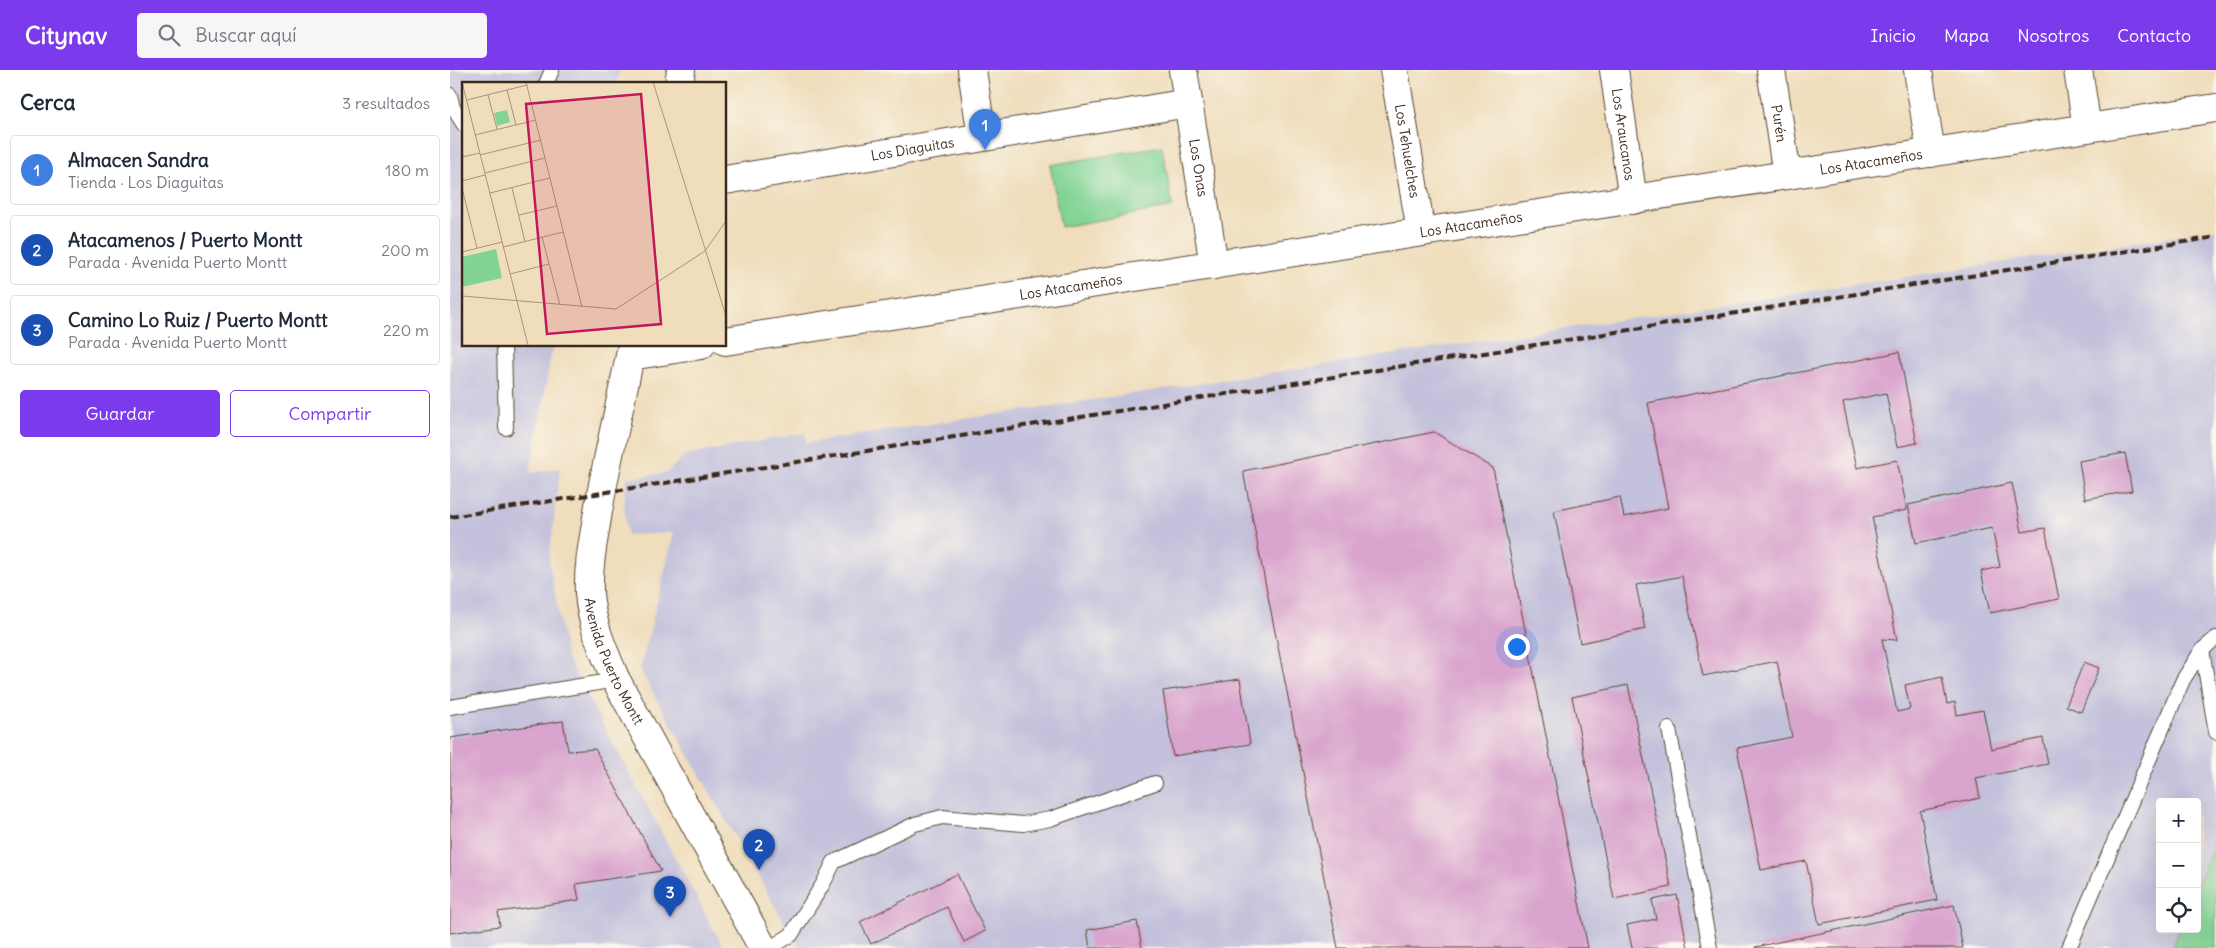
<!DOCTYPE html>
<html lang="es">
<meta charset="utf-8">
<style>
body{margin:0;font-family:Delius,sans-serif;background:#f6f6f7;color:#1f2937}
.controls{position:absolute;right:15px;bottom:15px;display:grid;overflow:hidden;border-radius:5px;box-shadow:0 5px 20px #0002}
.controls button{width:45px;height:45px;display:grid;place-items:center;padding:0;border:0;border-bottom:1px solid #e0e1e3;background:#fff;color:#1f2937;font:25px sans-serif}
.you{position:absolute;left:1066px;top:576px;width:18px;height:18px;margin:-12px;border:4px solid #fff;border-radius:50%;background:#1a73e8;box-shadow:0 0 0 8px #1a73e833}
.badge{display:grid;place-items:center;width:32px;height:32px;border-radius:50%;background:#7c3aed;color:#fff;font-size:16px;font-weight:700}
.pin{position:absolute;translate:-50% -41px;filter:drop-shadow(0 1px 2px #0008)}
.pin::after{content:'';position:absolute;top:26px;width:18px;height:15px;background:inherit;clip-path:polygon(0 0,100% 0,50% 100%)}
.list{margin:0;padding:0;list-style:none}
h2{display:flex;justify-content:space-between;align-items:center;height:65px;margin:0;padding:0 20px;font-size:21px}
h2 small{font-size:16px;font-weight:400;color:#747a83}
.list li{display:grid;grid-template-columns:32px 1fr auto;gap:15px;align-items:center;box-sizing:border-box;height:70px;margin:0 10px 10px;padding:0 10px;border:1px solid #e0e1e3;border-radius:5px}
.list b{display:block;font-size:19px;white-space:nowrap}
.list p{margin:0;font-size:16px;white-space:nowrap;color:#747a83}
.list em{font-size:16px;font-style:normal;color:#747a83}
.actions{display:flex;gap:10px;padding:15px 20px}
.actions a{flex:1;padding:11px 0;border:1px solid #7c3aed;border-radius:5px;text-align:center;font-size:18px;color:#7c3aed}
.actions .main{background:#7c3aed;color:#fff}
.icon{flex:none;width:28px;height:28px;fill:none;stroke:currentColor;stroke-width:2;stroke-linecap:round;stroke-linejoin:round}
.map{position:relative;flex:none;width:1766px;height:878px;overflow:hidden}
header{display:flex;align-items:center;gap:30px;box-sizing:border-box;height:70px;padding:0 25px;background:#7c3aed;color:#fff}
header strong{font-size:24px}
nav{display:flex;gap:28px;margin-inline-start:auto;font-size:18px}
.search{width:350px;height:45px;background:#f6f6f7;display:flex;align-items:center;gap:12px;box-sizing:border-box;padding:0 18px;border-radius:5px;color:#747a83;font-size:19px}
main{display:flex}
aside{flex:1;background:#fff}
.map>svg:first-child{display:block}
.industrial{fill:#c3c1db;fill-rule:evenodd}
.green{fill:#82d495;stroke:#5e7f5a}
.building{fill:#d9a4cd}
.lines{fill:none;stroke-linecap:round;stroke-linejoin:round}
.service-casing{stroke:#564536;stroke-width:16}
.minor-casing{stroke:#564536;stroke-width:30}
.tertiary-casing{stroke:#564536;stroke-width:30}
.service{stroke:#fff;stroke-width:14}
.minor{stroke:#fff;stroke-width:28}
.tertiary{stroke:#fff;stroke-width:28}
.rail{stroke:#3b2a1e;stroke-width:4;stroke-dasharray:8 4;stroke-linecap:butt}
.labels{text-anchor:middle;stroke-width:4;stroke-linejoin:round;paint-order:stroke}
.street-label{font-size:14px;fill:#3b2a1e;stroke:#fbf7ec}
.inset-road{fill:none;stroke:#a7957c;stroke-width:1}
.view{fill:#c2185b;fill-opacity:0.15;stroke:#c2185b;stroke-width:2.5}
.inset-edge{fill:none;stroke:#3b2a1e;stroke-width:2.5}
</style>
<header>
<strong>Citynav</strong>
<div class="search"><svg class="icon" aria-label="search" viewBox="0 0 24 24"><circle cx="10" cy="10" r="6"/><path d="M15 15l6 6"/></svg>Buscar aquí</div>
<nav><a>Inicio</a><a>Mapa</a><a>Nosotros</a><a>Contacto</a></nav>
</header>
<main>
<aside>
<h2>Cerca<small>3 resultados</small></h2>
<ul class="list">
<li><span class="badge" style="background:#3f7fe0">1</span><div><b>Almacen Sandra</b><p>Tienda · Los Diaguitas</p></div><em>180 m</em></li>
<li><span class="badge" style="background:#1a4fb4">2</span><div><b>Atacamenos / Puerto Montt</b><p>Parada · Avenida Puerto Montt</p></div><em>200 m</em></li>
<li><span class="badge" style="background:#1a4fb4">3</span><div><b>Camino Lo Ruiz / Puerto Montt</b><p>Parada · Avenida Puerto Montt</p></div><em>220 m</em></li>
</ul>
<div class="actions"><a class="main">Guardar</a><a>Compartir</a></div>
</aside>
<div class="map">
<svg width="1766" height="878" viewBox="0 0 1766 878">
<rect width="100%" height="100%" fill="#fbf7ec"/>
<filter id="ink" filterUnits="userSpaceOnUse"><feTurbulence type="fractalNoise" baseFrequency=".02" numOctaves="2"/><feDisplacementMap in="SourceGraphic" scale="10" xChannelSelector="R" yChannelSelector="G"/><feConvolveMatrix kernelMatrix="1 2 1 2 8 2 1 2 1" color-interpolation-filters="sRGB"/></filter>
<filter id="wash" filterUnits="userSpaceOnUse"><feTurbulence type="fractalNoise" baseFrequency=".0096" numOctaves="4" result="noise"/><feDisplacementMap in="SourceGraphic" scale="20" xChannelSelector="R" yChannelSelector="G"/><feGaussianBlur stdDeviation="1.12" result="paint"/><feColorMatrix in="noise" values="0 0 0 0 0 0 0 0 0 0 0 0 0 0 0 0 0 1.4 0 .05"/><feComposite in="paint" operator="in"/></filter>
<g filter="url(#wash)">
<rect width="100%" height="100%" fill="#efddbb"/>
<g class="industrial">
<polygon points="0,0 170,0 166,14 14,14 14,275 103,275 80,403 110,398 99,490 116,586 274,878 0,878"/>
<path d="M1766,160V878H349L190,600L224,463L177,465L174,433L177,408L217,403L234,385L355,363L356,373ZM1710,732H1747V859H1710Z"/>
</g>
<g class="green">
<polygon points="712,76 723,137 611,157 600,95"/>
<polygon points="1766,769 1766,878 1722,878 1730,859 1747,859 1747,816"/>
</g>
<g id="blocks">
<g class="building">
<polygon points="1449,282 1467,373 1447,377 1436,323 1393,332 1407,398 1447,390 1457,440 1422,447 1447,570 1432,569 1447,642 1460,639 1455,615 1492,607 1497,634 1505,632 1507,645 1533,640 1541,679 1593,668 1598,694 1526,708 1530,728 1470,741 1487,830 1369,854 1356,791 1311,800 1287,678 1342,667 1327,591 1253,606 1232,506 1186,515 1195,559 1130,573 1104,441 1170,427 1174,447 1218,438 1198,333"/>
<polygon points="984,362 1043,398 1138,878 888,878 793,401"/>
<polygon points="1675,383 1682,421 1635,429 1629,391"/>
<polygon points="1562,413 1572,462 1595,458 1609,529 1540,543 1531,501 1550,497 1542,458 1466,473 1458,435"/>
<polygon points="1634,592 1649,598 1631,642 1616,636"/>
<polygon points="790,609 800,674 723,686 713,621"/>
<polygon points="1178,615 1221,817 1164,829 1122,627"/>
<polygon points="113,651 118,681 145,679 211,801 126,814 129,830 48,842 50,856 0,863 0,668"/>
<polygon points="507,804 535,861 514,872 497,837 421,874 410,852"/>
<polygon points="1227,825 1238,878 1182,878 1177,855 1206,849 1202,830"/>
<polygon points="1504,835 1513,878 1305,878 1305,877"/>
<polygon points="687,851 692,878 640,878 637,860"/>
</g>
</g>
</g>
<g filter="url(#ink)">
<use href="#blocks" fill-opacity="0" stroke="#564536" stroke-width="1"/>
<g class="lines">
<defs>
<g id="service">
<polyline points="96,14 102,0"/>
<polyline points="0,25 3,38 14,55"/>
<polyline points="54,275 56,358"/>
<polyline points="1752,580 1766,662"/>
<polyline points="0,637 166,610"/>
<polyline points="1219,659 1260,878"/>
<polyline points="320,878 341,865 373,814 384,792 465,754 492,747 573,754 600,749 705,713"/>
<polyline points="1619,878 1733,610 1752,580 1766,568"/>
</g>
<g id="minor">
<polyline points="522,0 532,67"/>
<path id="s1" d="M733,0L764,195"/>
<path id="s2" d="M944,0L971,162"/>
<path id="s3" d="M1164,0L1183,130"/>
<path id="s4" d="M1321,0L1337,105"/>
<polyline points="1468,0 1481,83"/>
<polyline points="1628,0 1637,58"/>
<path id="s5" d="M275,110L738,33"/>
<path id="s6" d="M275,271L1766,38"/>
<polyline points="180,286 251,275"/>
</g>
<g id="tertiary">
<polyline points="229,14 231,0"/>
<path id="s7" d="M182,275C171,335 155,394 146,454C142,477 138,500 139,523C141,554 154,582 166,610L313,878"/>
</g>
</defs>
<use href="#service" class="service-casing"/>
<use href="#minor" class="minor-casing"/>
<use href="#tertiary" class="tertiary-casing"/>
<use href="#service" class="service"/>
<use href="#minor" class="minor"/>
<use href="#tertiary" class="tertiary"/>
<polyline class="rail" points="0,447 1766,167"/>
</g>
</g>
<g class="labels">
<g class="street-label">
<text dy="5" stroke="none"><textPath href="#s4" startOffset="54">Purén</textPath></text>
<text dy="5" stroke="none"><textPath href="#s3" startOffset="65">Los Araucanos</textPath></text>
<text dy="5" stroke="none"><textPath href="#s5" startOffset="190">Los Diaguitas</textPath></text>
<text dy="5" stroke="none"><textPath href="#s2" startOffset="82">Los Tehuelches</textPath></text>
<text dy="5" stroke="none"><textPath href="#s6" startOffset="1160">Los Atacameños</textPath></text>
<text dy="5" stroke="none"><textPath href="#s1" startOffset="99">Los Onas</textPath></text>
<text dy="5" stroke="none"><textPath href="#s6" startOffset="755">Los Atacameños</textPath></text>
<text dy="5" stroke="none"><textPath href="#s6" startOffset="350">Los Atacameños</textPath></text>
<text dy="5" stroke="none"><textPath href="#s7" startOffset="325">Avenida Puerto Montt</textPath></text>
</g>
</g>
<g transform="translate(12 12)">
<rect width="264" height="264" fill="#efddbb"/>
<path d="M45,28L48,40L35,44L32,31ZM34,167L40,196L0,205V175Z" fill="#82d495"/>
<path class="inset-road" d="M0,0L66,263M64,0L120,225M191,0L264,234M45,8L54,43M26,13L35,47M5,18L65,3M13,53L74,38M18,73L79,58M0,75L18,71M23,91L83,76M0,99L23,93M0,106L15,166M50,106L63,160M28,111L88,96M57,133L95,124M80,155L98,223M41,165L101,150M0,170L40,160M48,192L87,182M0,214L154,227L243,169L264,139"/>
<path class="view" d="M179,12L199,242L85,252L64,22Z"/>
<rect width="264" height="264" class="inset-edge"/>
</g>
</svg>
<div class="controls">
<button>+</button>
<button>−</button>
<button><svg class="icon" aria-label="locate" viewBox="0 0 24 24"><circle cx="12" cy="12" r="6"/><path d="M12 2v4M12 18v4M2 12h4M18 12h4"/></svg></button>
</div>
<div class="you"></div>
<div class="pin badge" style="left:535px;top:80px;background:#3f7fe0">1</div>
<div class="pin badge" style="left:309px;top:800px;background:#1a4fb4">2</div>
<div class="pin badge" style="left:220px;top:847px;background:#1a4fb4">3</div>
</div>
</main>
